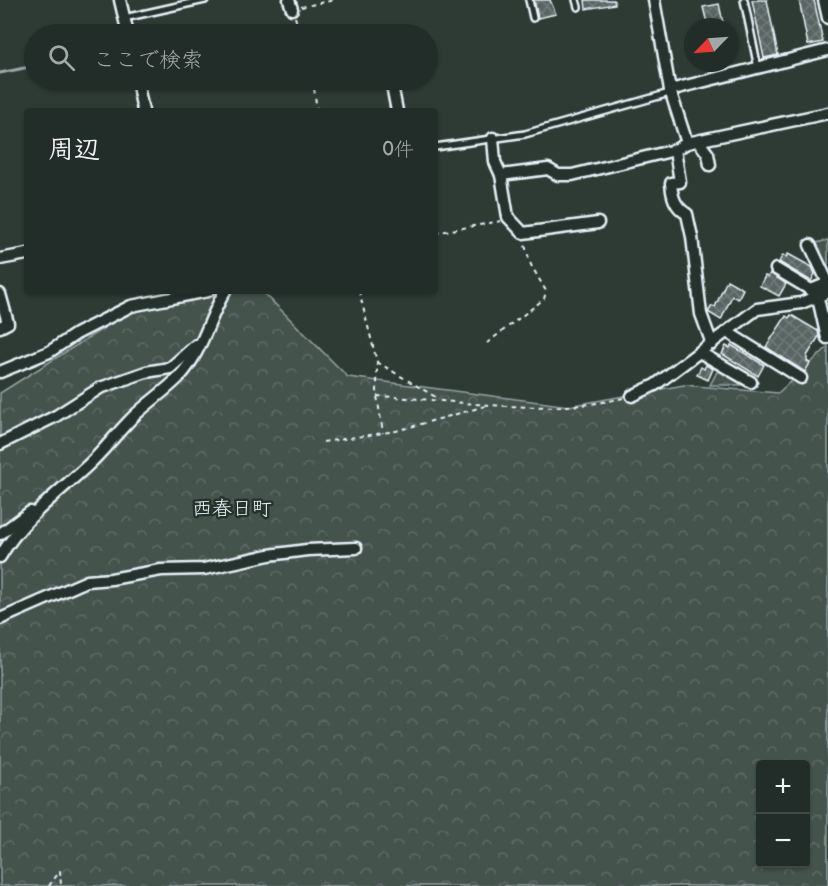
<!DOCTYPE html>
<html lang="ja">
<meta charset="utf-8">
<style>
body{margin:0;font-family:"Balsamiq Sans","Klee One",sans-serif;background:#2e3834;color:#f1f3f6}
.controls{position:absolute;right:18px;bottom:18px;display:grid;overflow:hidden;border-radius:6px;box-shadow:0 2px 4px #0004}
.controls button{width:54px;height:54px;display:grid;place-items:center;padding:0;border:0;border-bottom:2px solid #3f4845;background:#222c28;color:#f1f3f6;font:30px sans-serif}
.compass{position:absolute;left:684px;top:18px;width:54px;height:54px;border-radius:50%;background:#222c28;box-shadow:0 2px 4px #0004;rotate:245deg}
.list{margin:0;padding:0;list-style:none}
h2{display:flex;justify-content:space-between;align-items:center;height:78px;margin:0;padding:0 24px;font-size:26px}
h2 small{font-size:20px;font-weight:400;color:#a2a7a8}
.icon{flex:none;width:33px;height:33px;fill:none;stroke:currentColor;stroke-width:2;stroke-linecap:round;stroke-linejoin:round}
.map{position:relative;flex:none;width:828px;height:886px;overflow:hidden}
.search{position:absolute;background:#222c28;box-shadow:0 2px 4px #0004;left:24px;top:24px;width:414px;height:66px;display:flex;align-items:center;gap:15px;box-sizing:border-box;padding:0 21px;border-radius:33px;color:#a2a7a8;font-size:22px}
.panel{position:absolute;background:#222c28;box-shadow:0 2px 4px #0004;left:24px;top:108px;width:414px;height:186px;border-radius:6px}
.map>svg:first-child{display:block}
.forest{fill:url(#forest-crowns);stroke:#96a2a3;stroke-width:1.5;fill-rule:evenodd}
.lines{fill:none;stroke-linecap:round;stroke-linejoin:round}
.stream{stroke:#9da8a9;stroke-width:3}
.building{fill:url(#building-cross-hatch);stroke:#e8f1f8;stroke-width:1.5}
.lane-casing{stroke:#e8f1f8;stroke-width:10}
.street-casing{stroke:#e8f1f8;stroke-width:15}
.path{stroke:#e8f1f8;stroke-width:2;stroke-dasharray:4.5 4.5;stroke-linecap:butt}
.lane{stroke:#26332d;stroke-width:5}
.street{stroke:#26332d;stroke-width:10}
.labels{text-anchor:middle;stroke-width:5;stroke-linejoin:round;paint-order:stroke}
.quarter-label{font-size:20px;fill:#e8f1f8;stroke:#26332d}
</style>
<div class="map">
<svg width="828" height="886" viewBox="0 0 828 886">
<defs>
<pattern id="forest-crowns" width="20" height="18" patternUnits="userSpaceOnUse" patternTransform="scale(1.5)"><rect width="20" height="18" fill="#45524e"/><path d="M2 6a3 3 0 1 1 6 0M12 15a3 3 0 1 1 6 0" fill="none" stroke="#606b68"/></pattern>
<pattern id="building-cross-hatch" width="8" height="8" patternUnits="userSpaceOnUse" patternTransform="scale(1.5)"><rect width="8" height="8" fill="#596563"/><path d="M0 0l8 8M0 8l8-8" fill="none" stroke="#717c7a"/></pattern>
</defs>
<rect width="100%" height="100%" fill="#2e3b35"/>
<filter id="ink" filterUnits="userSpaceOnUse"><feTurbulence type="fractalNoise" baseFrequency=".0167" numOctaves="2"/><feDisplacementMap in="SourceGraphic" scale="12" xChannelSelector="R" yChannelSelector="G"/><feConvolveMatrix kernelMatrix="1 2 1 2 8 2 1 2 1" color-interpolation-filters="sRGB"/></filter>
<g filter="url(#ink)">
<g class="forest">
<polygon points="828,240 828,278 812,244"/>
<path d="M219,291H262L348,377L569,406L684,385L778,393L828,347V886H0V393L139,306ZM760,764H806V864H760Z"/>
<polygon points="719,368 747,385 710,385"/>
</g>
<g class="lines">
<polyline class="stream" points="0,73 34,66"/>
</g>
<g class="building">
<polygon points="534,0 550,0 556,14 538,18"/>
<polygon points="585,0 614,0 615,4 586,9"/>
<polygon points="752,0 767,0 778,55 764,58"/>
<polygon points="799,0 814,0 823,42 808,45"/>
<polygon points="719,4 724,27 708,27 703,7"/>
<polygon points="788,254 812,267 815,274 811,281 779,262 783,255 786,257"/>
<polygon points="770,273 786,284 779,296 760,286 765,276 768,277"/>
<polygon points="727,280 743,289 738,299 732,296 721,320 708,312 712,306 715,307"/>
<polygon points="791,315 818,331 819,336 807,356 807,361 810,363 805,372 766,347 786,316 789,318"/>
<polygon points="731,345 764,365 758,376 722,354 726,346 730,348"/>
<polygon points="706,365 713,369 708,380 697,375 701,367 704,369"/>
</g>
<g class="lines">
<defs>
<g id="lane">
<polyline points="529,0 533,18"/>
<polyline points="576,0 578,7"/>
<polyline points="744,0 758,68"/>
<polyline points="124,18 205,0"/>
<polyline points="435,147 525,134 666,94 670,90"/>
</g>
<g id="street">
<polyline points="120,0 128,34"/>
<polyline points="289,0 292,9"/>
<polyline points="654,0 670,90"/>
<polyline points="824,0 828,18"/>
<polyline points="137,80 143,111"/>
<polyline points="391,80 397,111"/>
<polyline points="493,138 495,162 501,175 548,169 558,175 572,175 675,150 687,143 670,90 828,50"/>
<polyline points="699,142 708,154 710,165"/>
<polyline points="687,143 828,113"/>
<path d="M675,150L680,182L671,183C672,197 675,207 687,214L692,237L701,314L712,344"/>
<polyline points="501,175 508,217 523,233 598,223"/>
<polyline points="810,245 828,283"/>
<polyline points="0,259 27,254"/>
<polyline points="776,269 811,290 828,283"/>
<polyline points="0,294 8,323 0,327"/>
<polyline points="818,298 827,338"/>
<polyline points="727,332 801,378"/>
<polyline points="701,353 751,382"/>
<polyline points="0,372 49,352 76,334 131,306 208,291"/>
<polyline points="632,396 655,385 757,309 801,303 828,292"/>
<polyline points="0,444 56,416 100,388 146,372 170,368 196,345"/>
<polyline points="0,534 30,512"/>
<path d="M0,557C21,521 54,496 85,468C102,453 116,434 132,418C147,403 166,391 180,376C202,352 209,318 225,291"/>
<polyline points="0,619 87,581 111,579 161,570 204,569 269,555 307,550 356,548"/>
</g>
</defs>
<use href="#lane" class="lane-casing"/>
<use href="#street" class="street-casing"/>
<g class="path">
<polyline points="301,7 334,0"/>
<polyline points="295,17 300,34"/>
<polyline points="313,80 317,111"/>
<polyline points="435,233 501,221"/>
<polyline points="359,291 377,362 377,396 383,433"/>
<polyline points="487,343 544,299 546,291 531,265 524,242"/>
<polyline points="377,362 439,399"/>
<path d="M377,396C457,400 545,417 623,398"/>
<polyline points="323,442 396,431 489,405"/>
<polyline points="49,886 60,871 61,886"/>
</g>
<use href="#lane" class="lane"/>
<use href="#street" class="street"/>
</g>
</g>
<g class="labels">
<g class="quarter-label">
<text x="232" y="515">西春日町</text>
</g>
</g>
</svg>
<div class="controls">
<button>+</button>
<button>−</button>
</div>
<svg class="compass" viewBox="-18 -18 36 36"><path d="M0-13l5 13h-10z" fill="#e53935"/><path d="M0 13l5-13h-10z" fill="#a2a7a8"/></svg>
<div class="search"><svg class="icon" aria-label="search" viewBox="0 0 24 24"><circle cx="10" cy="10" r="6"/><path d="M15 15l6 6"/></svg>ここで検索</div>
<section class="panel">
<h2>周辺<small>0件</small></h2>
<ul class="list">
</ul>
</section>
</div>
